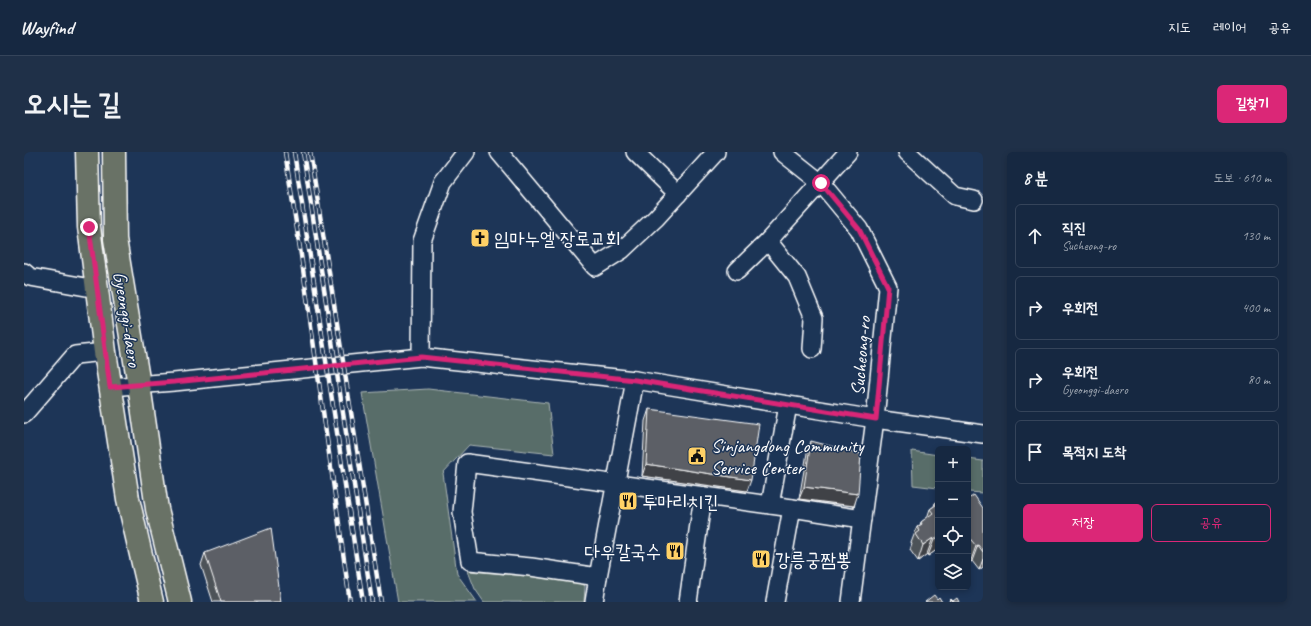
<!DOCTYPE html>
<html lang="ko">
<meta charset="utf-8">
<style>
body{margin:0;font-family:Caveat,"Poor Story",sans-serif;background:#1f3048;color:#f1f3f6}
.controls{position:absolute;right:12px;bottom:12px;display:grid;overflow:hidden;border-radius:6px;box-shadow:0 2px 6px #0003}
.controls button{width:36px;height:36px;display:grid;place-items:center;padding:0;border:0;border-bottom:1px solid #35445a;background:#162841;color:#f1f3f6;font:20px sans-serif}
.stop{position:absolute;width:12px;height:12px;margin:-9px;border:3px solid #db2777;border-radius:50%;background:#fff}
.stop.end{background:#db2777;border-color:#fff;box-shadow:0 1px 4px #0008}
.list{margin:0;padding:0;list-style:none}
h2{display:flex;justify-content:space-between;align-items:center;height:52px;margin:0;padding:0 16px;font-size:17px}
h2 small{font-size:13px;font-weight:400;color:#9ea6b1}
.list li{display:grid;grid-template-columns:26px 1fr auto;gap:12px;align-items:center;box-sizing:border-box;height:64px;margin:0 8px 8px;padding:0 8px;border:1px solid #35445a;border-radius:6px}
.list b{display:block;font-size:15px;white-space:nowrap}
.list p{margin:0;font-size:13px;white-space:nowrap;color:#9ea6b1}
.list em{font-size:13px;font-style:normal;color:#9ea6b1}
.actions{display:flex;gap:8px;padding:12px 16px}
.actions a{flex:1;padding:9px 0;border:1px solid #db2777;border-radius:6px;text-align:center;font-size:14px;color:#db2777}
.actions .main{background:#db2777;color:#fff}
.icon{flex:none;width:22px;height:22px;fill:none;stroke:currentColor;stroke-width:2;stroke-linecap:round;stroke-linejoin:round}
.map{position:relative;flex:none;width:959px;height:450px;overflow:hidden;border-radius:6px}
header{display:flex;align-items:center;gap:24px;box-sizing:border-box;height:56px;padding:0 20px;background:#162841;border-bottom:1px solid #35445a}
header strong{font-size:19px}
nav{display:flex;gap:22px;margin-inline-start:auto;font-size:14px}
.intro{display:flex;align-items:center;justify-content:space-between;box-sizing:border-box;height:96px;padding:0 24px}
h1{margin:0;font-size:28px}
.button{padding:10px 18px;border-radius:6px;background:#db2777;color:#fff;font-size:14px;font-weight:700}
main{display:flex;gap:24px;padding:0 24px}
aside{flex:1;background:#162841;border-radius:6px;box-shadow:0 2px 6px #0003}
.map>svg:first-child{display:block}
.green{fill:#586d69;stroke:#acb6b4}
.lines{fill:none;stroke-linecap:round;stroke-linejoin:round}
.minor-casing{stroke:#fff;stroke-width:20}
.major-casing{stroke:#fff;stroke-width:25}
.minor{stroke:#1d3557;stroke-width:17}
.major{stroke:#697266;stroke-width:22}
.rail-casing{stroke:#fff;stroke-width:4.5}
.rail{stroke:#1d3557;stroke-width:3;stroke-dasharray:9;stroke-linecap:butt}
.wall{fill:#4e5258;stroke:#fff}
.shaded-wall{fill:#404247;stroke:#fff}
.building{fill:#5b5f66;stroke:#fff}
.route{stroke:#db2777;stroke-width:5}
.labels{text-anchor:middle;stroke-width:3;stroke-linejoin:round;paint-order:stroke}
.poi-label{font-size:19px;fill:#fff;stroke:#1d3557;text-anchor:start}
.street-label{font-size:19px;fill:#fff;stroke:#1d3557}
</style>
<header>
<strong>Wayfind</strong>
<nav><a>지도</a><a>레이어</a><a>공유</a></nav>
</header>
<div class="intro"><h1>오시는 길</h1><a class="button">길찾기</a></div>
<main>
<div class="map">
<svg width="959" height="450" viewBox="0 0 959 450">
<rect width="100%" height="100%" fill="#1d3557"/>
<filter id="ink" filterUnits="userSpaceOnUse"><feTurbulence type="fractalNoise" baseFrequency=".025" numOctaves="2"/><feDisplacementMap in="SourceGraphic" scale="8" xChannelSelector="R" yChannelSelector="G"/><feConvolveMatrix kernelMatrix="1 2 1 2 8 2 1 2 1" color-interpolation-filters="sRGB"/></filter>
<g filter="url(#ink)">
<g class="green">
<polygon points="404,237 524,251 530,302 445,293 419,321 433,422 453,450 374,450 338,241"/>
<polygon points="888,299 914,303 914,336 889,333"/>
<polygon points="944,307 959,309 959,341 944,340"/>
<polygon points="444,419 553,428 561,434 560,450 460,450 451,437"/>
</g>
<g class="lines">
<defs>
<g id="minor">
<polyline points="475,0 571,115 598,98 632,66 692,0"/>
<polyline points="611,0 654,42"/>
<polyline points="758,0 797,31 835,77 864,135 851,267 827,450"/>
<polyline points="883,0 931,44 950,48"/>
<polyline points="744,89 773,125 790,166 788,197"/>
<polyline points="713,119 744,89 824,0"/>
<polyline points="0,120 6,125 73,137"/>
<polyline points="397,205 398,89 419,30 442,0"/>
<polyline points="86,235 150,230 397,205 611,228 851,267 959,282"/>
<polyline points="0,262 51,203 81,200"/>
<polyline points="746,353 764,253"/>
<polyline points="574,425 611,228"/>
<polyline points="570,450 574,425 507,415 446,409 438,360 443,311 768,356 838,367"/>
<polyline points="664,450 679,344"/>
<polyline points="751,450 768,356"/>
</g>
<g id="major">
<polyline points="63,0 65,75 81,200 104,347 128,450"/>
<polyline points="90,0 91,87 115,233 133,357 156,450"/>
</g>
</defs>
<use href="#minor" class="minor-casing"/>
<use href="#major" class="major-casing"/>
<use href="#minor" class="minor"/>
<use href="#major" class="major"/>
<defs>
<g id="rail">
<polyline points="261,0 277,103 326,450"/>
<polyline points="270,0 339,450"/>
<polyline points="279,0 348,450"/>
<polyline points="286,0 357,450"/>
</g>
</defs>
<use href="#rail" class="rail-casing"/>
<use href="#rail" class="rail"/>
</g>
<g class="wall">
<polygon points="625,257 723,339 618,324 621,269"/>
<polygon points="787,289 830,354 775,347 783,301"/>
<polygon points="944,344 959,356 959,415 955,418 948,409 946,411 944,408"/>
<polygon points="914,349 914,397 904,404 903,402 894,409 886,398 888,392 887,391 893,375 896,373 897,370 903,366 906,357 910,354 911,351"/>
<polygon points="181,401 257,450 189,450 177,413"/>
</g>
<g class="shaded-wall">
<polygon points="622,312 727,328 723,339 618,324"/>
<polygon points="780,335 834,342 830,354 775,347"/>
<polygon points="914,385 914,397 904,404 910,388"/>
<polygon points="909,386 903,402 894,409 899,393"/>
<polygon points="954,393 948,409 946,411 952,394"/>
<polygon points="959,407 959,415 955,418"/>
</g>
<g class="building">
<polygon points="625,257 735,272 727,328 622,312"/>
<polygon points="787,289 837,302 834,342 780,335"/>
<polygon points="950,343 959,356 959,400 954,393 952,394 944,384 944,344 946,346"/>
<polygon points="914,349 914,385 910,388 909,386 899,393 892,382 896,379 893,375 898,372 897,370 909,361 906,357 912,353 911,351"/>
<polygon points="247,376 257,450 197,450 181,401"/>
<polygon points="910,443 913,447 915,445 918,450 901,450"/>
<polygon points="933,446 935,450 924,450 927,447 929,449"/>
</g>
</g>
<g class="lines" filter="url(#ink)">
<polyline class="route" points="65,75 86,235 150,230 397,205 611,228 852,267 864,135 835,77 797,31"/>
</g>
<defs>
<symbol id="church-square" viewBox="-11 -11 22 22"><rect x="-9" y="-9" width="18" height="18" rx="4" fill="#ffd166" stroke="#1d3557"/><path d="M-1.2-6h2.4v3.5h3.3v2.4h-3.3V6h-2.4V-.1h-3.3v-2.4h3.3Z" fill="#111"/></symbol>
<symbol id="civic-square" viewBox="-11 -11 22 22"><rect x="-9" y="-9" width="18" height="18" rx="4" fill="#ffd166" stroke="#1d3557"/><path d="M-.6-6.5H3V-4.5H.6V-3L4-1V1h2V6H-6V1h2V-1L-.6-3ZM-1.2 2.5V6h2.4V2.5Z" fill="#111"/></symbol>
<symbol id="restaurant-square" viewBox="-11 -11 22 22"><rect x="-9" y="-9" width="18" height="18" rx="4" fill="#ffd166" stroke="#1d3557"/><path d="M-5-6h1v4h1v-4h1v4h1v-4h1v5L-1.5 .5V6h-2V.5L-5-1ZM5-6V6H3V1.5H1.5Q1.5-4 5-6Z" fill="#111"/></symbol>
</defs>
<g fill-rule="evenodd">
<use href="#church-square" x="445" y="75" width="22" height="22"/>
<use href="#civic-square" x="662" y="293" width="22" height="22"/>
<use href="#restaurant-square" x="593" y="338" width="22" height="22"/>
<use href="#restaurant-square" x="640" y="388" width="22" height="22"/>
<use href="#restaurant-square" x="726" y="396" width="22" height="22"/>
</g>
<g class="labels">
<g class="poi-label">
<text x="470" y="93">임마누엘 장로교회</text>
<text x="687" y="300">Sinjangdong Community<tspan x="687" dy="22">Service Center</tspan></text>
<text x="618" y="356">투마리치킨</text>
<text x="637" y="406" text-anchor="end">다우칼국수</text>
<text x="751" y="414">강릉궁짬뽕</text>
</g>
<g class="street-label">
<text transform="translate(104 167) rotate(81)" y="7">Gyeonggi-daero</text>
<text transform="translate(836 204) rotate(-85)" y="7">Sucheong-ro</text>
</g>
</g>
</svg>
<div class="controls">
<button>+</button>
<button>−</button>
<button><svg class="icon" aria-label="locate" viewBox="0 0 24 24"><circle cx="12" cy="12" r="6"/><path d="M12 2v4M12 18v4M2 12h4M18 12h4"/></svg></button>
<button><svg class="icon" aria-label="layers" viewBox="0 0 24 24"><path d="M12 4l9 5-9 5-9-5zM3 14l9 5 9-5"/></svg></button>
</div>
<div class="stop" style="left:797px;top:31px"></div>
<div class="stop end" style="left:65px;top:75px"></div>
</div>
<aside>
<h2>8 분<small>도보 · 610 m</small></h2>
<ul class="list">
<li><svg class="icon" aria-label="ahead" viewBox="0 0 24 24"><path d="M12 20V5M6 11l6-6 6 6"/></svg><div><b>직진</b><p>Sucheong-ro</p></div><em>130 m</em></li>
<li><svg class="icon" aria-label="right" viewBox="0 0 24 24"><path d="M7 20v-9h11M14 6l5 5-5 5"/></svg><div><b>우회전</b></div><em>400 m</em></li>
<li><svg class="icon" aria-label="right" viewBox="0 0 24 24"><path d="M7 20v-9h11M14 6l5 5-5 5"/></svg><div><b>우회전</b><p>Gyeonggi-daero</p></div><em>80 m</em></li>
<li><svg class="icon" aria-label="arrive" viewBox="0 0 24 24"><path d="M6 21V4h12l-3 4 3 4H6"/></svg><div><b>목적지 도착</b></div></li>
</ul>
<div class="actions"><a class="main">저장</a><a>공유</a></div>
</aside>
</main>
